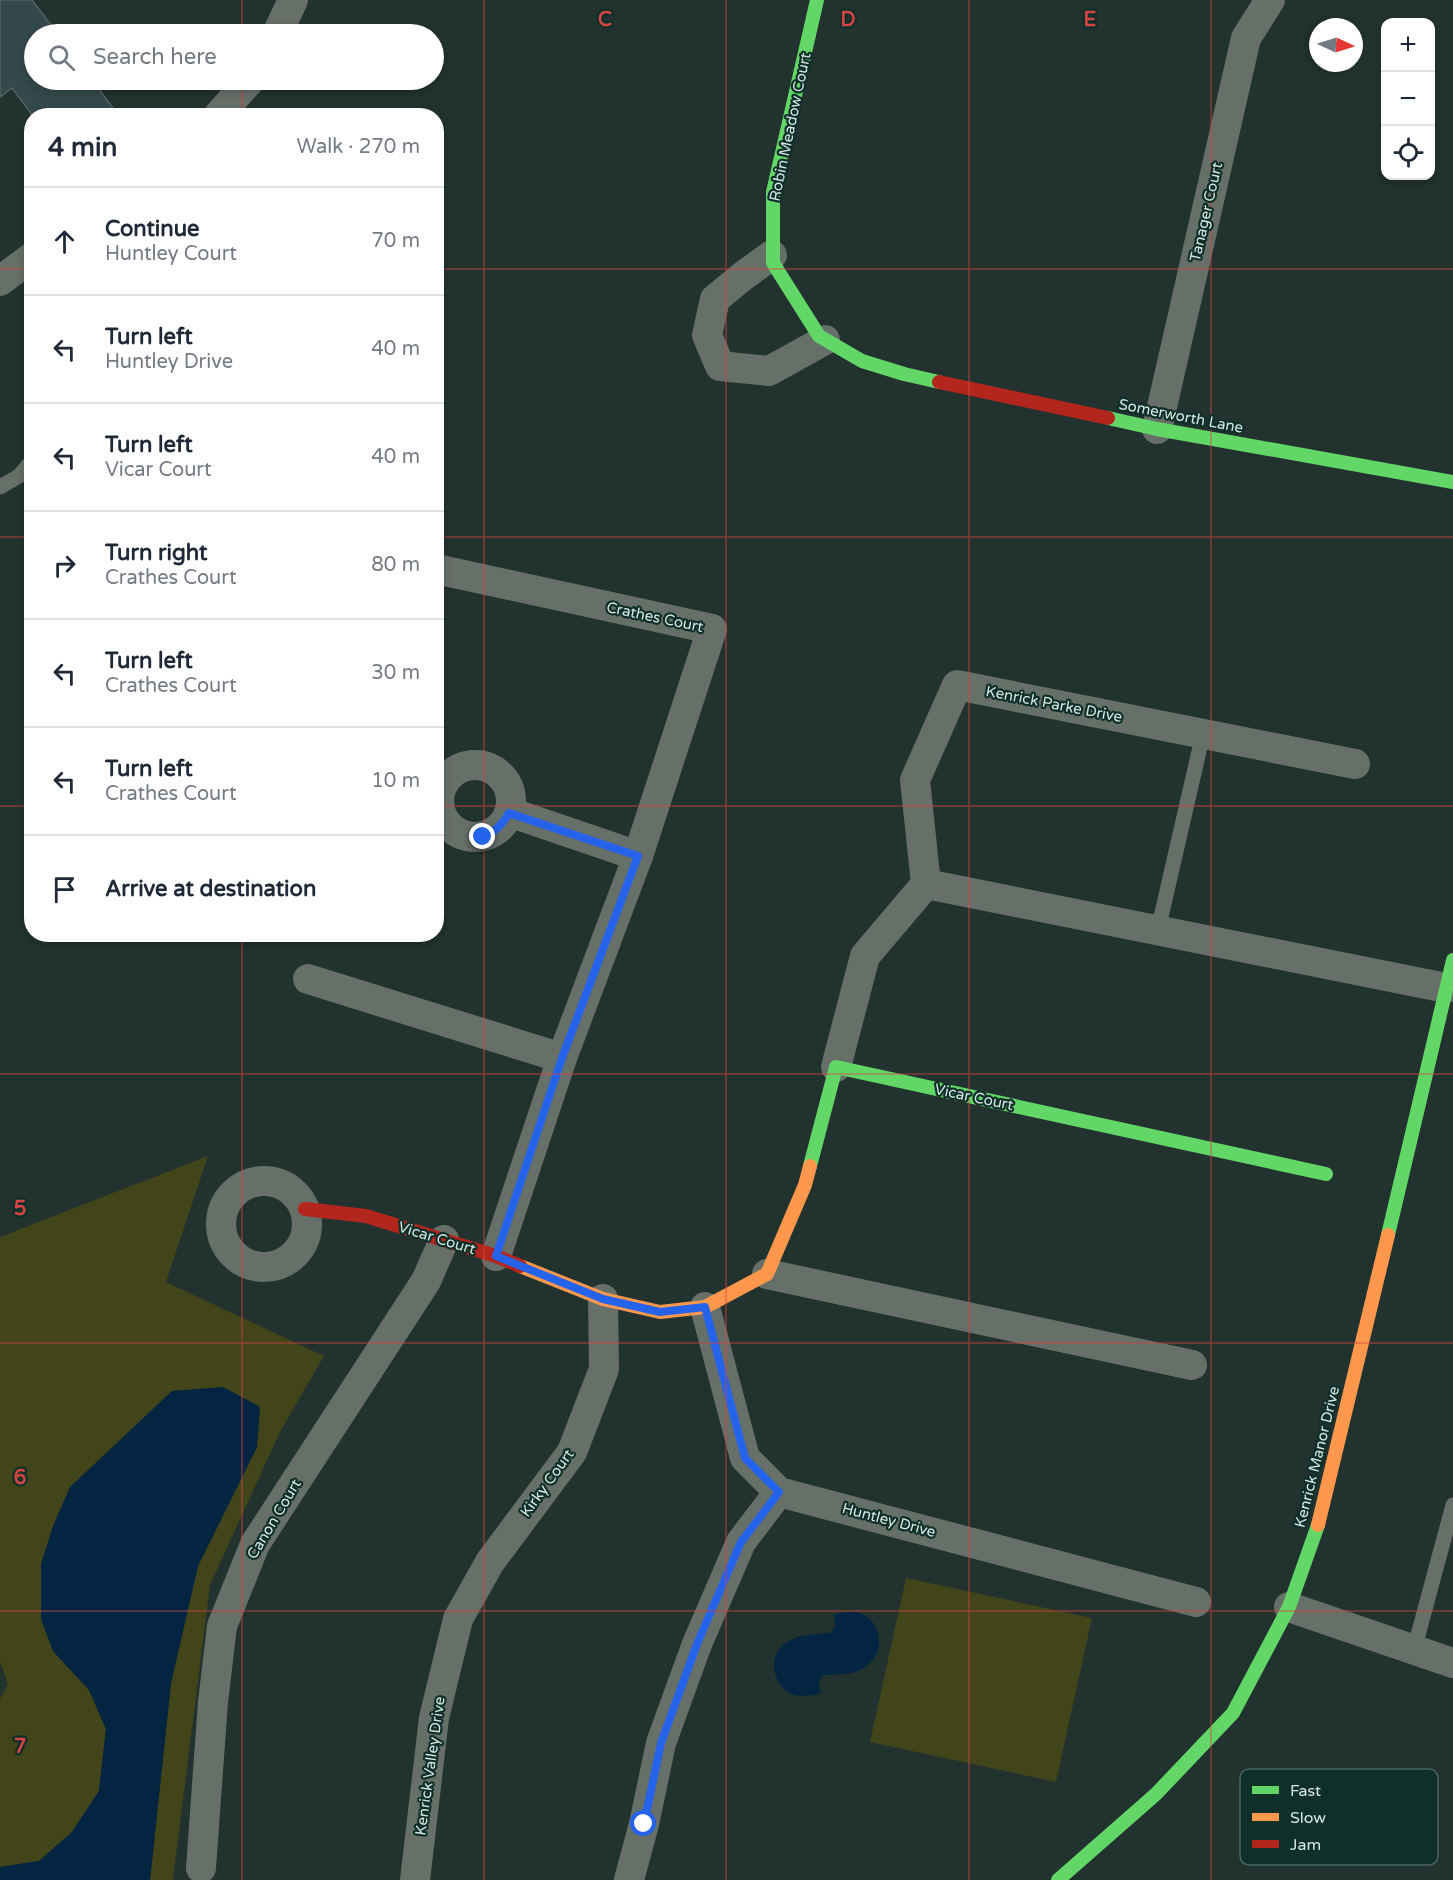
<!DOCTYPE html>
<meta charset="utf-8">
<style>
body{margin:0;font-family:"Varela Round",sans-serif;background:#f6f6f7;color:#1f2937}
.controls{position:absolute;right:18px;top:18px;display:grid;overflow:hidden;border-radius:12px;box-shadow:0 3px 9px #0003}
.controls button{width:54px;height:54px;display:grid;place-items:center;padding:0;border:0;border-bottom:2px solid #e0e1e3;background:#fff;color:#1f2937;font:30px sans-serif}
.compass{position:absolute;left:1309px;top:18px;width:54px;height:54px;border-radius:50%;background:#fff;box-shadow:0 3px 9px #0003;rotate:94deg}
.stop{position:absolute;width:18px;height:18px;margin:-14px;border:4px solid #2563eb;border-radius:50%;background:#fff}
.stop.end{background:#2563eb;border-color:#fff;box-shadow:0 2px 6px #0008}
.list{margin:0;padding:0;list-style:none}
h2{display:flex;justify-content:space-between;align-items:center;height:78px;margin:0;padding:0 24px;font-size:26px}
h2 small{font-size:20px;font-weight:400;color:#747a83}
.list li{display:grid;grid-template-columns:39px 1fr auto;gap:18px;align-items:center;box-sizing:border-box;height:108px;padding:0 24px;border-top:2px solid #e0e1e3}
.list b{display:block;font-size:22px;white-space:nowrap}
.list p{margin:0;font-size:20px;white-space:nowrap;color:#747a83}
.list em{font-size:20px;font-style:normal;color:#747a83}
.icon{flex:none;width:33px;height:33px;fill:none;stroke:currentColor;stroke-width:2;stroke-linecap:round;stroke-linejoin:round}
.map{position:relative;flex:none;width:1453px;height:1880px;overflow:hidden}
.search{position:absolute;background:#fff;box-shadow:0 3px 9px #0003;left:24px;top:24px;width:420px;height:66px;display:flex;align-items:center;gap:15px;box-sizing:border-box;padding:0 21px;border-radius:33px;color:#747a83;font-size:22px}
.panel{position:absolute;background:#fff;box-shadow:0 3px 9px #0003;left:24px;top:108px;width:420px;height:834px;border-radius:24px}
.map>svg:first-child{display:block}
.green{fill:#42441a}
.water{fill:#032541}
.building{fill:#34494b;stroke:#536162;stroke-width:1.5}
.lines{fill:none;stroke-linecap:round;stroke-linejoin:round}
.lane{stroke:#676f69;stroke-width:15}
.street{stroke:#676f69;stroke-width:30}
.fast{stroke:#63d668;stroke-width:14}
.slow{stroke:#ff974d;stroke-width:14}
.jam{stroke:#b3261e;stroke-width:14}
.route{stroke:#2563eb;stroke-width:8}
.grid{fill:none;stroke:#d64544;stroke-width:1.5;stroke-opacity:0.55}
.labels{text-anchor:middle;stroke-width:4.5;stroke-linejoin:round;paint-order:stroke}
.street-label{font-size:15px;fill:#d6e7e3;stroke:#0f2f29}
.key{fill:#0f2f29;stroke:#4b6661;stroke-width:1.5}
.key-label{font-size:16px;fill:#d6e7e3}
.grid-label{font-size:20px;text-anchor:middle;font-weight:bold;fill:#d64544;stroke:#0f2f29;stroke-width:4.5;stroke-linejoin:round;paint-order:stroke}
</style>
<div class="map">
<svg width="1453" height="1880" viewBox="0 0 1453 1880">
<rect width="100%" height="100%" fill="#21322f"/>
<g class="green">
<polygon points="208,1156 166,1282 324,1356 280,1432 210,1585 173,1880 150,1880 171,1683 198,1566 257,1447 172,1391 129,1433 53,1651 89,1690 106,1729 99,1791 72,1832 39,1861 0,1867 0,1699 8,1684 0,1662 0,1237"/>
<polygon points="906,1578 1092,1618 1056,1782 870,1742"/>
</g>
<g class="water">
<polygon points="223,1387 260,1407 257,1447 198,1566 171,1683 150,1880 0,1880 0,1867 39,1861 72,1832 99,1791 106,1729 89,1690 53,1651 41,1619 41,1564 53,1526 70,1487 172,1391"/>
<path d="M846,1612C852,1612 859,1612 864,1615C884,1626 884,1655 865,1667C851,1676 840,1674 824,1675C818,1681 817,1686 822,1693C813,1695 804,1697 794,1695C776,1689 767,1662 781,1647C794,1634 813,1634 830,1633L835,1627L834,1615Z"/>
</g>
<polygon class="building" points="0,0 32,0 58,34 34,34 34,80 92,80 119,116 33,116 12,88 0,97"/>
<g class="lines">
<g class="lane">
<polyline points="0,487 19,476 32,461"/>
<polyline points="1158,930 1203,734"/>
<polyline points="1414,1650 1453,1505"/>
</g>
<g class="street">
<polyline points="277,34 293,0"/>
<polyline points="218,116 250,80"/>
<polyline points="772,255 743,276 715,299 707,335 720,366 769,371 825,340"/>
<polyline points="0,281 32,257"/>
<polyline points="1157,429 1246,38 1270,0"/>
<polyline points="436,569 712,629 638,856 562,1058 496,1256"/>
<circle cx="475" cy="801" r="36"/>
<polyline points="509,812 638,856"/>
<polyline points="926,884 1446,988"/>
<polyline points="308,979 562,1058"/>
<polyline points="836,1067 865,956 926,884 915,780 957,685 1355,764"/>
<circle cx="264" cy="1224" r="43"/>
<polyline points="767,1274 1192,1365"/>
<polyline points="705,1307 745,1458 779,1492 1196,1602"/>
<polyline points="1289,1607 1453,1663"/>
<polyline points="201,1868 213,1702 222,1626 255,1544 426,1281 444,1240"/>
<polyline points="415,1880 434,1718 458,1619 490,1562 572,1452 604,1369 603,1299"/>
<polyline points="629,1880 644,1824 661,1743 697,1644 741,1542 779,1492"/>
</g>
<g class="fast">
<polyline points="817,0 773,192 773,263 819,336 862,361 904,374 939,382"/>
<polyline points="1108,418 1157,429 1453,482"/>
<polyline points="810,1166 836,1067 1326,1174"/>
<polyline points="1388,1235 1453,960"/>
<polyline points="1058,1880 1156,1794 1233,1713 1289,1607 1318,1525"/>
</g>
<g class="slow">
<polyline points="520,1266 603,1299 660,1312 705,1307 767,1274 805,1185 810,1166"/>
<polyline points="1318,1525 1388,1235"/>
</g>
<g class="jam">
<polyline points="939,382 1108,418"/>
<polyline points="305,1209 366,1216 496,1256 520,1266"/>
</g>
</g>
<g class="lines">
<path class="route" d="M483,837C496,831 502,825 509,813L638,856L562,1058L496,1256L603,1299L660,1312L705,1307L745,1458L779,1492L741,1542L697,1644L661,1743L644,1824"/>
</g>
<path class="grid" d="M242,0V34M484,0V1880M726,0V1880M969,0V1880M1211,0V1880M242,80V116M0,269H32M436,269H1453M0,537H32M436,537H1453M0,806H32M436,806H1453M242,934V1880M0,1074H1453M0,1343H1453M0,1611H1453"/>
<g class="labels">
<g class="street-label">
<text transform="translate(790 127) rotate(-78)" y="5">Robin Meadow Court</text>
<text transform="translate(1206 212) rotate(-77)" y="5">Tanager Court</text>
<text transform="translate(1181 416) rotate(11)" y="5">Somerworth Lane</text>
<text transform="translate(655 617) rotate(12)" y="5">Crathes Court</text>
<text transform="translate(1054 704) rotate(11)" y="5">Kenrick Parke Drive</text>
<text transform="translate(974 1097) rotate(12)" y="5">Vicar Court</text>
<text transform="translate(437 1238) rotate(17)" y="5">Vicar Court</text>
<text transform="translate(1317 1457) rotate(-76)" y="5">Kenrick Manor Drive</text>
<text transform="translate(547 1483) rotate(-54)" y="5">Kirky Court</text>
<text transform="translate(274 1519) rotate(-59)" y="5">Canon Court</text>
<text transform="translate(889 1520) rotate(15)" y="5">Huntley Drive</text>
<text transform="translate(430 1766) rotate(-82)" y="5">Kenrick Valley Drive</text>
</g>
</g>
<rect x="1240" y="1769" width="198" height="96" rx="9" class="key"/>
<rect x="1252" y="1786" width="27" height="8" fill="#63d668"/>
<rect x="1252" y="1813" width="27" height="8" fill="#ff974d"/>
<rect x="1252" y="1840" width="27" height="8" fill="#b3261e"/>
<g class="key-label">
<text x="1290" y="1796">Fast</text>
<text x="1290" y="1823">Slow</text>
<text x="1290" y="1850">Jam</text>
</g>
<g class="grid-label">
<text x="605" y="26">C</text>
<text x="848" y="26">D</text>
<text x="1090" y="26">E</text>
<text x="20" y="1215">5</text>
<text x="20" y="1484">6</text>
<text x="20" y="1753">7</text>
</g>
</svg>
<div class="controls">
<button>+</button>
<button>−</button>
<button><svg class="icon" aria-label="locate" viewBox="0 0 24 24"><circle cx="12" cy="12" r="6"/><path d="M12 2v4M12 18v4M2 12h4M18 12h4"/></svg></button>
</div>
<svg class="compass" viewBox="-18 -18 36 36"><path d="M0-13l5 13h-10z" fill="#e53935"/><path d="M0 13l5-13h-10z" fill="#747a83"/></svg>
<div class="stop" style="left:644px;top:1824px"></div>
<div class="stop end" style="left:483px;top:837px"></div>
<div class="search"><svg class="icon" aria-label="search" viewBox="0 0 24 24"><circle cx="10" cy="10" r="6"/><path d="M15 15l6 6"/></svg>Search here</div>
<section class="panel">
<h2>4 min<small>Walk · 270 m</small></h2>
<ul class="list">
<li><svg class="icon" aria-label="ahead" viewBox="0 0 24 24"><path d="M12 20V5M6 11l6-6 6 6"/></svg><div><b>Continue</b><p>Huntley Court</p></div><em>70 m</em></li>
<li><svg class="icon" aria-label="left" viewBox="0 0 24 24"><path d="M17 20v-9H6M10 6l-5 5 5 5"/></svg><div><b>Turn left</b><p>Huntley Drive</p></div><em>40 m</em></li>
<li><svg class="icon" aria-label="left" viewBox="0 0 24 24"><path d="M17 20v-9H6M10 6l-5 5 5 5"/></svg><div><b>Turn left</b><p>Vicar Court</p></div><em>40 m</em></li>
<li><svg class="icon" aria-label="right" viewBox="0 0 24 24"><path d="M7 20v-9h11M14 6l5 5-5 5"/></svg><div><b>Turn right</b><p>Crathes Court</p></div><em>80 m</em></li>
<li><svg class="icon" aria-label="left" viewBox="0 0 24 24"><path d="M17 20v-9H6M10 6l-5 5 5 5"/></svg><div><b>Turn left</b><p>Crathes Court</p></div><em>30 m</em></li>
<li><svg class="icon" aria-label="left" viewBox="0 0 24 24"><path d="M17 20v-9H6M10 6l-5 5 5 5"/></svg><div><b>Turn left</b><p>Crathes Court</p></div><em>10 m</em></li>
<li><svg class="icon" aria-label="arrive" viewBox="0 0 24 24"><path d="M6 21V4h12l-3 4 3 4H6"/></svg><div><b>Arrive at destination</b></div></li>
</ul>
</section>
</div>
